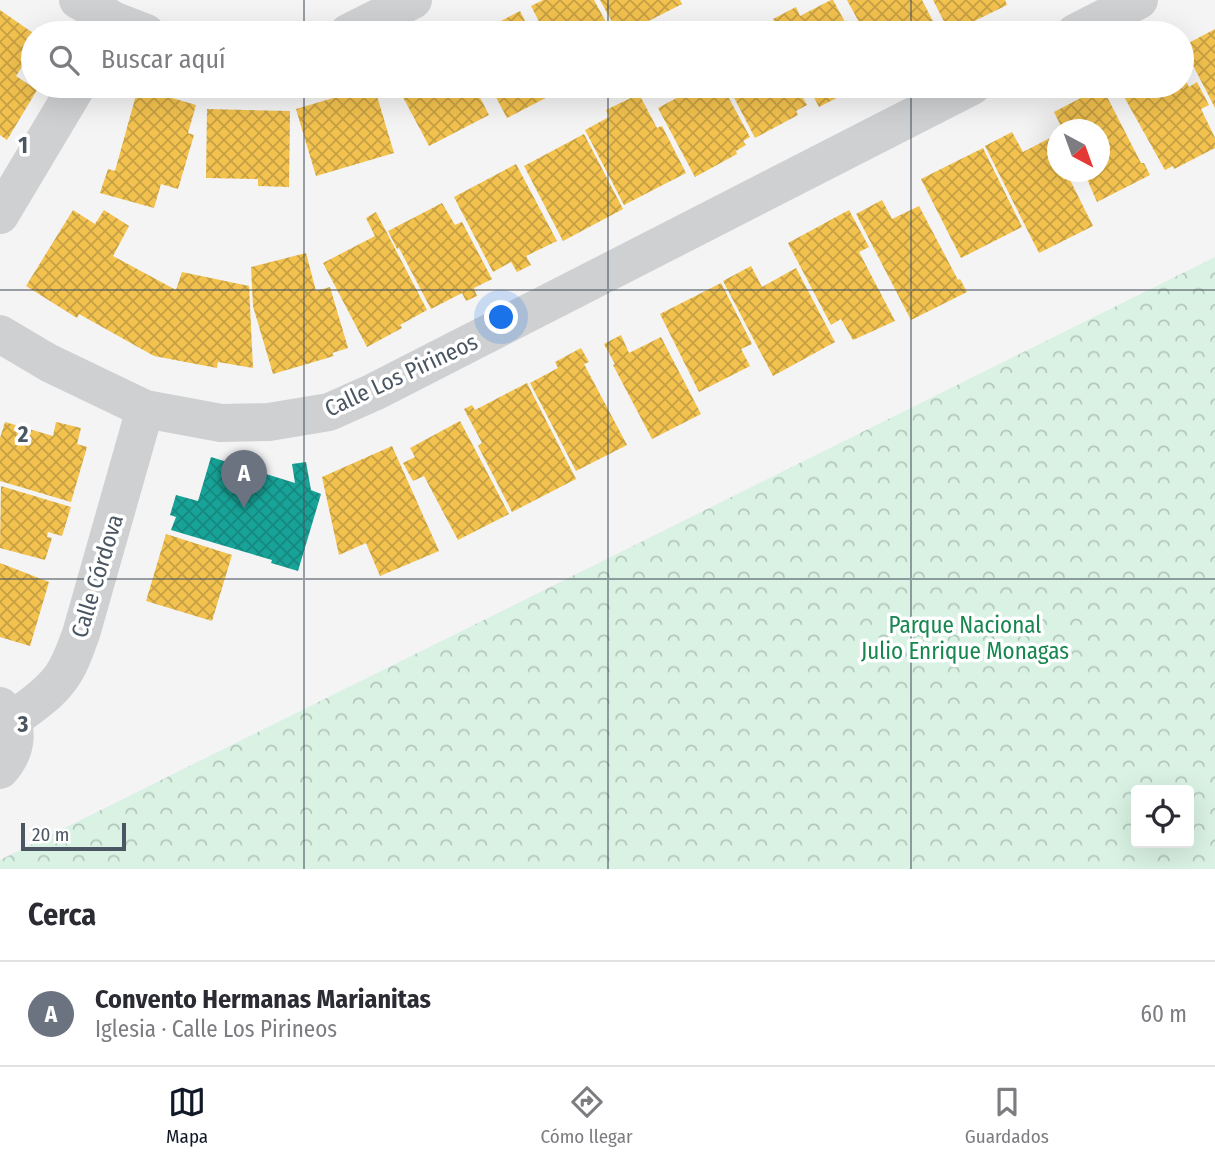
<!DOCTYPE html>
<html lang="es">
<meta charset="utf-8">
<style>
body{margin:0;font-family:"Fira Sans Condensed",sans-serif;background:#f2f2f3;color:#2b2b33}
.controls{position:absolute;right:21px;bottom:21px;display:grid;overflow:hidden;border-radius:7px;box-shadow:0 7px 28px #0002}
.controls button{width:63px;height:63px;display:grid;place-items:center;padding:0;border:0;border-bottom:2px solid #e1e1e2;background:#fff;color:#2b2b33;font:35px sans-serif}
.compass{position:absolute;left:1047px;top:119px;width:63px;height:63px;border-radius:50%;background:#fff;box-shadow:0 7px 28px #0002;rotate:139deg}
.scale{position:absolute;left:21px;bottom:18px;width:105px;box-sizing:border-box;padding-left:7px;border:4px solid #4a5661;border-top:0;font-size:19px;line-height:24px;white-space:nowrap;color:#4a5661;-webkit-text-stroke:5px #fff;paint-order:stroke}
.you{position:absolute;left:502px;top:318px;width:24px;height:24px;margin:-18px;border:5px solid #fff;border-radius:50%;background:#1a73e8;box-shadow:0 0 0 10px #1a73e833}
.badge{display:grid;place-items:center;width:46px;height:46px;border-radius:50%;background:#111827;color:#fff;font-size:23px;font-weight:700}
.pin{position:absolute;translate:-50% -58px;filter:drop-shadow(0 2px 4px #0008)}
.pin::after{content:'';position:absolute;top:37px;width:24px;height:21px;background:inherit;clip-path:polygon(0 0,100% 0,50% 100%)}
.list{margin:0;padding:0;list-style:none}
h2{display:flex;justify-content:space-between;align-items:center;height:91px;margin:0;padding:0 28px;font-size:30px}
h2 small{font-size:23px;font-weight:400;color:#7c7c81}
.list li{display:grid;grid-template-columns:46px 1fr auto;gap:21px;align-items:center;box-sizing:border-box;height:105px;padding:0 28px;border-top:2px solid #e1e1e2}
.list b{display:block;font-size:26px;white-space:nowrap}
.list p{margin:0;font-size:23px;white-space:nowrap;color:#7c7c81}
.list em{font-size:23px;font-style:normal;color:#7c7c81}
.icon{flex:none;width:38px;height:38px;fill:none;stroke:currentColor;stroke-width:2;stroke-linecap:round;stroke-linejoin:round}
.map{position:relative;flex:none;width:1215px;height:869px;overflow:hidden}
.search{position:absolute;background:#fff;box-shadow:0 7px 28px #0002;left:21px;right:21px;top:21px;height:77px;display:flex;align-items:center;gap:18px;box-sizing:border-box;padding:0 24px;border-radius:38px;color:#7c7c81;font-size:26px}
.sheet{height:196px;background:#fff}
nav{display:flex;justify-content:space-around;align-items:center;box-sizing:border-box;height:98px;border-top:2px solid #e1e1e2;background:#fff;font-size:19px;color:#7c7c81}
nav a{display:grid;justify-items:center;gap:4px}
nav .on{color:#111827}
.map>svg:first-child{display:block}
.park{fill:url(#park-crowns);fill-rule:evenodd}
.homes{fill:url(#homes-cross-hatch)}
.public{fill:url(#public-cross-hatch)}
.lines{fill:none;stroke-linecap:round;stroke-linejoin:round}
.minor{stroke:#ced0d2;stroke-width:38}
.grid{fill:none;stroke:#4a5661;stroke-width:2;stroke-opacity:0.55}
.labels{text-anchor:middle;stroke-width:7;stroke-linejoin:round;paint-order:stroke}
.street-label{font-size:23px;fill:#4a5661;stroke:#fff}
.park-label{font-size:23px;fill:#17864f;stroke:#fff}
.grid-label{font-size:23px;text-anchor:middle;font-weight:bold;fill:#4a5661;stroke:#fff;stroke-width:7;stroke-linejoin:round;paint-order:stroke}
</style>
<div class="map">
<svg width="1215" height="869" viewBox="0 0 1215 869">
<defs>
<pattern id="park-crowns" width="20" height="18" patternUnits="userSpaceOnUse" patternTransform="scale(1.75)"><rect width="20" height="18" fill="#d9f2e3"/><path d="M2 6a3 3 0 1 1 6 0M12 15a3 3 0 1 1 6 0" fill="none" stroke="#b2c7bb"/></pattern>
<pattern id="homes-cross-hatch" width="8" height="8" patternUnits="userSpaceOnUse" patternTransform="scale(1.75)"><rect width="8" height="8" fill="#f2c14e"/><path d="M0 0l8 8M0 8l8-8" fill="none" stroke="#c6a044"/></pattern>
<pattern id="public-cross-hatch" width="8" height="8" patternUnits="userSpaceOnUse" patternTransform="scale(1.75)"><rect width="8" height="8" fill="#17a398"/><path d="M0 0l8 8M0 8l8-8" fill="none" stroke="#17887f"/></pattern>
</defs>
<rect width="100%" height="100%" fill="#f4f4f4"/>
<path class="park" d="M1215,257V869H0V860ZM1136,790H1189V843H1136Z"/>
<g class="homes">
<polygon points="543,0 594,0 612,33 545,33 531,6"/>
<polygon points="600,0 680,0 682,4 625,33 618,33"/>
<polygon points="831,0 833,0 851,33 780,33 773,19 796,7 800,16"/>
<polygon points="847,0 922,0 939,33 865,33"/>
<polygon points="933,0 1005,0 1007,5 950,33"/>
<polygon points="0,10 33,33 33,50 16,76 37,90 7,140 0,135"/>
<polygon points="520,11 531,33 478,33"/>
<polygon points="1215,29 1215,108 1183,46"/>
<polygon points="1182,73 1189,87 1197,82 1209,105 1201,109 1215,138 1215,148 1174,169 1173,166 1165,170 1118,86 1182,86"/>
<polygon points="374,86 394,153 316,176 296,109"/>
<polygon points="397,86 474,86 489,115 429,146"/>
<polygon points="490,86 559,86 561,90 507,118"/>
<polygon points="699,86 714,86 718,95 725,91 750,137 743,141 746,145 736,151 737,154 695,177 658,108"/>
<polygon points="728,86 796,86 807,105 796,111 798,115 755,138"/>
<polygon points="808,86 860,86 819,107"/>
<polygon points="1102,87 1141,163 1144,163 1150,175 1097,202 1084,172 1100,172 1100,130 1063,130 1054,112"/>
<polygon points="138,88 196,105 188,133 194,135 178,189 161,184 154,208 100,193 108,169 115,171"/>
<polygon points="639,94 657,128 662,126 686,173 624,205 585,130 609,117 606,110"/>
<polygon points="207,109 290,111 289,187 258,186 258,179 206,178"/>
<polygon points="1012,132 1023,152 1050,138 1056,150 1058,149 1058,172 1077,172 1078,174 1069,178 1093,226 1039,253 985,146"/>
<polygon points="584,134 623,209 563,241 524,166"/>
<polygon points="983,148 1022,227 961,258 921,179"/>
<polygon points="516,164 557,241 526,256 531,265 517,272 511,262 493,272 454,197"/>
<polygon points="882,200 892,219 919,206 958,280 960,279 967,292 911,320 856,214"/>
<polygon points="442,203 455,225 462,222 492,279 474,288 477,296 466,301 462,293 431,309 399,248 397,249 388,231"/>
<polygon points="73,210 95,224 104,210 129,226 113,256 176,290 182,272 249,286 253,368 218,362 217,368 154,356 79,314 77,318 26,286"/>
<polygon points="849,210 869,247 859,252 895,321 853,340 841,319 831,325 788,243"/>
<polygon points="376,212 427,310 400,325 402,328 367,347 323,263 375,236 366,218"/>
<polygon points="306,253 316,291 330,287 348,348 332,353 334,356 273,374 253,306 251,267"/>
<polygon points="751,266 762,287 796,268 835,342 773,376 723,281"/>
<polygon points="721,283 752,344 741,349 750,366 699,392 660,314"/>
<polygon points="621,335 629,353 661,337 701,414 652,439 613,365 615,364 604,344"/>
<polygon points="581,348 589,362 584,364 627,445 576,471 530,383 558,368 555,362"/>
<polygon points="527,383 576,479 512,512 478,446 482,443 464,409 472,405 475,410"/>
<polygon points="460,421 509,514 458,540 424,476 413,481 403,463 415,457 410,448"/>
<polygon points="5,422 53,436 56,422 81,428 77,444 87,447 71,502 0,481 0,438"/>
<polygon points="392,446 439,551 380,576 366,543 339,555 322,477"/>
<polygon points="1,486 71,507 62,536 48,532 47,537 52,538 45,560 0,548"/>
<polygon points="166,534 232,555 212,621 146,601"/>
<polygon points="0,563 49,582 30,646 0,637"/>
</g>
<polygon class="public" points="211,457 295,483 292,464 306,462 311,490 321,494 298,571 271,563 272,560 171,530 176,517 170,515 176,495 198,501"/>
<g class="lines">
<g class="minor">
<polyline points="78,0 115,21 146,33"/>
<polyline points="348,33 413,0"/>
<polyline points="1075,33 1139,0"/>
<polyline points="0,215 77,86"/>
<polyline points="0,334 49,363 145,409 221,423 269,422 329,412 374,392 972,86"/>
<path d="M0,706C22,725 17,751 0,770"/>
<path d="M12,720C28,708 47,696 59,680C70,667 75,649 81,634L145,409"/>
</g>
</g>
<path class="grid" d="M304,0V33M608,0V33M911,0V33M304,86V869M608,86V869M911,86V869M0,290H1215M0,579H1215"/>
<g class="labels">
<g class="street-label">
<text transform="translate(401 375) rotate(-25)" y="8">Calle Los Pirineos</text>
<text transform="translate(97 576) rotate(-73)" y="8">Calle Córdova</text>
</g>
<g class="park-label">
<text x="965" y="633">Parque Nacional<tspan x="965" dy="26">Julio Enrique Monagas</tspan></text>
</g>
</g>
<g class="grid-label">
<text x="23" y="153">1</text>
<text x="23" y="442">2</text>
<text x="23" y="732">3</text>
</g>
</svg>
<div class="controls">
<button><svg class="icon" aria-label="locate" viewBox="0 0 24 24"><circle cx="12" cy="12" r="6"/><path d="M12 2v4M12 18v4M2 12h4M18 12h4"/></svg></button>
</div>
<svg class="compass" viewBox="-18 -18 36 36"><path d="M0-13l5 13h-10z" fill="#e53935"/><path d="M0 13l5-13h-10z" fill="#7c7c81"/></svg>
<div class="scale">20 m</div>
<div class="you"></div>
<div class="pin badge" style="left:244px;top:508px;background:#6b7280">A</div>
<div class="search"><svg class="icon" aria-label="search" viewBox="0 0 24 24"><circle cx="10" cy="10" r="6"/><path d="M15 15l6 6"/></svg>Buscar aquí</div>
</div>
<section class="sheet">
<h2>Cerca<small></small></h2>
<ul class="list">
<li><span class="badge" style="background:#6b7280">A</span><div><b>Convento Hermanas Marianitas</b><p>Iglesia · Calle Los Pirineos</p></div><em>60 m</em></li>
</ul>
</section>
<nav>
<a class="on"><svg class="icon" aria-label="map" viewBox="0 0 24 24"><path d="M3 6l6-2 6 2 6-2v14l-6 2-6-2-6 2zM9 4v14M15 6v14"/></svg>Mapa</a>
<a><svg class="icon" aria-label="directions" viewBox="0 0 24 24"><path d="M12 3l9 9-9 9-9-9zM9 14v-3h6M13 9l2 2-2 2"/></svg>Cómo llegar</a>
<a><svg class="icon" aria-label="saved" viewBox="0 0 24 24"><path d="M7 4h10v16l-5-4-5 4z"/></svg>Guardados</a>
</nav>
